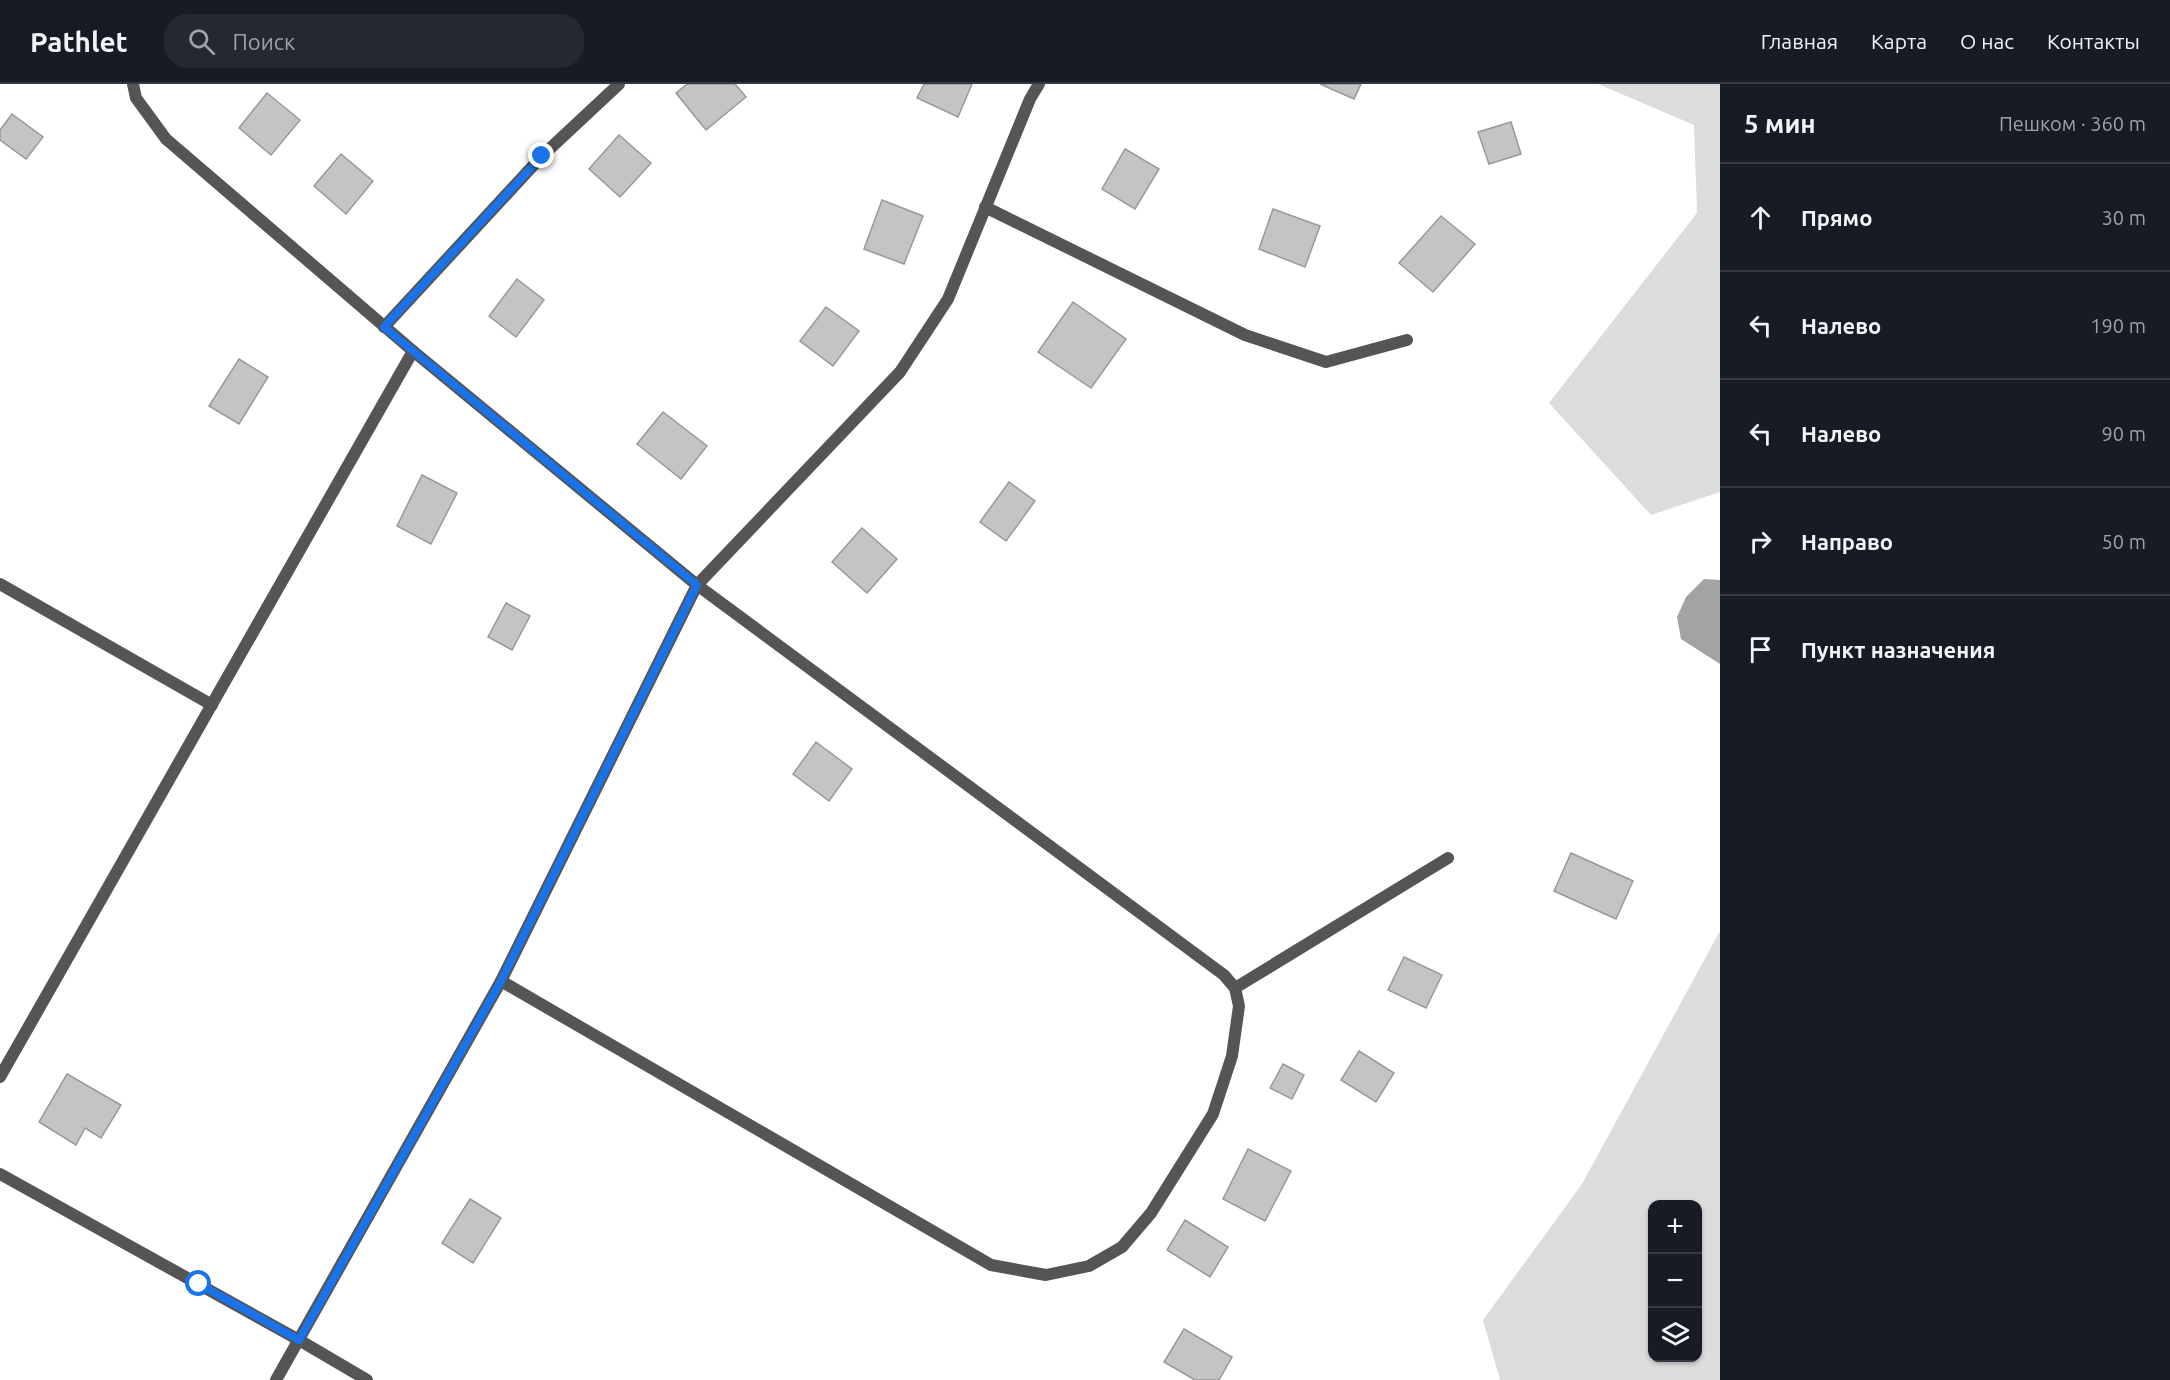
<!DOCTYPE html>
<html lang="ru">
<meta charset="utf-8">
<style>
body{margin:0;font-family:Ubuntu,sans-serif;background:#242831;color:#f1f3f6}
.controls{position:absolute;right:18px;bottom:18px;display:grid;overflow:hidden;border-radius:12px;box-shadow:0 2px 4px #0004}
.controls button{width:54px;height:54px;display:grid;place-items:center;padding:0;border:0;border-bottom:2px solid #363941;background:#171b24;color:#f1f3f6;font:30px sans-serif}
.stop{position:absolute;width:18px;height:18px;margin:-14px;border:4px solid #1a73e8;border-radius:50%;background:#fff}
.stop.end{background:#1a73e8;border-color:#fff;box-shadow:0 2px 6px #0008}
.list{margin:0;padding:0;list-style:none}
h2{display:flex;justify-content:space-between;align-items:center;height:78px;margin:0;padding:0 24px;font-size:26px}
h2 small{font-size:20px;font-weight:400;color:#9ea1a6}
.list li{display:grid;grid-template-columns:39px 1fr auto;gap:18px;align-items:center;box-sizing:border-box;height:108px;padding:0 24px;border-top:2px solid #363941}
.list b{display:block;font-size:22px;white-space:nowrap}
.list em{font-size:20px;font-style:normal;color:#9ea1a6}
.icon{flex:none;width:33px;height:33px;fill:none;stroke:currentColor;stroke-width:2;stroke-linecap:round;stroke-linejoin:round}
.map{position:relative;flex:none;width:1720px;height:1296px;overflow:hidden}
header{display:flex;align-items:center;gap:36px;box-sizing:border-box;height:84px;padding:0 30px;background:#171b24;border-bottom:2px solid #363941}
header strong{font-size:28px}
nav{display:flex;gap:33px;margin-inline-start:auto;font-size:21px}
.search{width:420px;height:54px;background:#242831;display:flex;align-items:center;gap:15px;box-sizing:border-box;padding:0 21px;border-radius:24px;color:#9ea1a6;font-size:22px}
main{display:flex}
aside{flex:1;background:#171b24}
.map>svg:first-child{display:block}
.green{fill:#dcdcdc;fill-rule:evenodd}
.water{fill:#a3a3a3}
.building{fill:#c4c4c4;stroke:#999;stroke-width:1.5}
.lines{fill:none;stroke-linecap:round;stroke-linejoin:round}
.lane{stroke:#555;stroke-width:12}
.street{stroke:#555;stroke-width:12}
.route{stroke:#1a73e8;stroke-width:8}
</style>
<header>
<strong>Pathlet</strong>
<div class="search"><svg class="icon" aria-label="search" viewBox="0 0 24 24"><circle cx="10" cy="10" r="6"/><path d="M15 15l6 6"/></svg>Поиск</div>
<nav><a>Главная</a><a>Карта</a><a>О нас</a><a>Контакты</a></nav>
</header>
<main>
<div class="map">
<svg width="1720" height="1296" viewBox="0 0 1720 1296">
<rect width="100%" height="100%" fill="#fff"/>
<g class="green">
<polygon points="1598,0 1720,0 1720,408 1651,431 1549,319 1697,129 1694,41"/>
<path d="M1720,847V1296H1500L1483,1236L1582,1100ZM1698,1120V1274H1652V1120Z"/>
</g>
<polygon class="water" points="1704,495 1720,496 1720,580 1681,555 1677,533 1686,513"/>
<g class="building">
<polygon points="687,0 735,0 746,13 706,46 676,9"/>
<polygon points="924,0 972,0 958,33 917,14"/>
<polygon points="1320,0 1361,0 1354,15"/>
<polygon points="267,9 300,36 271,71 239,44"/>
<polygon points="12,30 43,53 26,75 0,56 0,46"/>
<polygon points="1511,38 1521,70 1489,80 1478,48"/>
<polygon points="619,51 651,79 620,113 589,85"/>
<polygon points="1125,65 1159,85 1135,125 1102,105"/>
<polygon points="341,70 373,97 346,130 314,102"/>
<polygon points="882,116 923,132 904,180 864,165"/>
<polygon points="1273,125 1320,142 1305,183 1259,165"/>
<polygon points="1441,132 1475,160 1433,208 1399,179"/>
<polygon points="517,195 544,216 516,253 489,232"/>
<polygon points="1073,218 1126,255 1091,304 1038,268"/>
<polygon points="826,223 859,247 833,282 800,257"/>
<polygon points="239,275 268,293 239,340 209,322"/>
<polygon points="663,328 707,362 681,395 637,360"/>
<polygon points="422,391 457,409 431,460 397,442"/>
<polygon points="1009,398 1035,417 1006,457 980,438"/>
<polygon points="862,444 897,475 867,509 832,478"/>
<polygon points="506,519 530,532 512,566 488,553"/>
<polygon points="816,658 852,685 829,717 793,690"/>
<polygon points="1571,769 1633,797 1616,835 1554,807"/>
<polygon points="1404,873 1442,891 1426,924 1388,906"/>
<polygon points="1359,967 1394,989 1376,1018 1341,996"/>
<polygon points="1283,980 1304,991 1292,1015 1270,1004"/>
<polygon points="67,990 121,1021 101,1054 85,1044 76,1061 39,1038"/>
<polygon points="1248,1065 1291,1087 1265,1137 1223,1115"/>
<polygon points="470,1115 501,1134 473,1179 442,1159"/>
<polygon points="1185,1136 1228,1163 1210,1193 1167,1166"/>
<polygon points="1184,1245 1232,1273 1219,1296 1195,1296 1164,1278"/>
</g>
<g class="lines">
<g class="lane">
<polyline points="985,123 1245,251 1326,278 1407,256"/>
<polyline points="1235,904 1448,774"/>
</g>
<g class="street">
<polyline points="133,0 136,14 166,55 413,267 697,501 1224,891 1235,904 1239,922 1232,972 1213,1030 1151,1129 1122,1163 1089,1182 1046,1191 991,1181 501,897"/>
<polyline points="384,243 542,72 619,0"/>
<polyline points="0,500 212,621"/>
<polyline points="0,993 413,267"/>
<polyline points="0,1090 299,1256 367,1296"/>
<polyline points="276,1296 501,897 697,501 900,288 948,215 1030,15 1039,0"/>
</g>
</g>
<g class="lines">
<polyline class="route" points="199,1200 299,1256 501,897 697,501 384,243 542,72"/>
</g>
</svg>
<div class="controls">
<button>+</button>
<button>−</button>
<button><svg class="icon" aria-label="layers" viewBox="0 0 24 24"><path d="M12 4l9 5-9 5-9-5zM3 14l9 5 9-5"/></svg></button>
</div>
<div class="stop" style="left:199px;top:1200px"></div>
<div class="stop end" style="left:542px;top:72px"></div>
</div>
<aside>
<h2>5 мин<small>Пешком · 360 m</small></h2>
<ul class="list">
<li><svg class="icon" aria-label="ahead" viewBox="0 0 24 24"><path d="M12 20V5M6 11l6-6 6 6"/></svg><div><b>Прямо</b></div><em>30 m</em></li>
<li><svg class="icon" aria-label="left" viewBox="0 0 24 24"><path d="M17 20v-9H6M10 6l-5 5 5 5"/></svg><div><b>Налево</b></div><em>190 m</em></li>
<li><svg class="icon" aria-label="left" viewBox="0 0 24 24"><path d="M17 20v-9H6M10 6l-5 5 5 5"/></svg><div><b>Налево</b></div><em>90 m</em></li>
<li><svg class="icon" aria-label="right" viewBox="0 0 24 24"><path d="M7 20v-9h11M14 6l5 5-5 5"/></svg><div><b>Направо</b></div><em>50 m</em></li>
<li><svg class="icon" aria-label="arrive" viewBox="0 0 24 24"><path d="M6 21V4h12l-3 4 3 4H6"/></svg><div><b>Пункт назначения</b></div></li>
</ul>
</aside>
</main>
